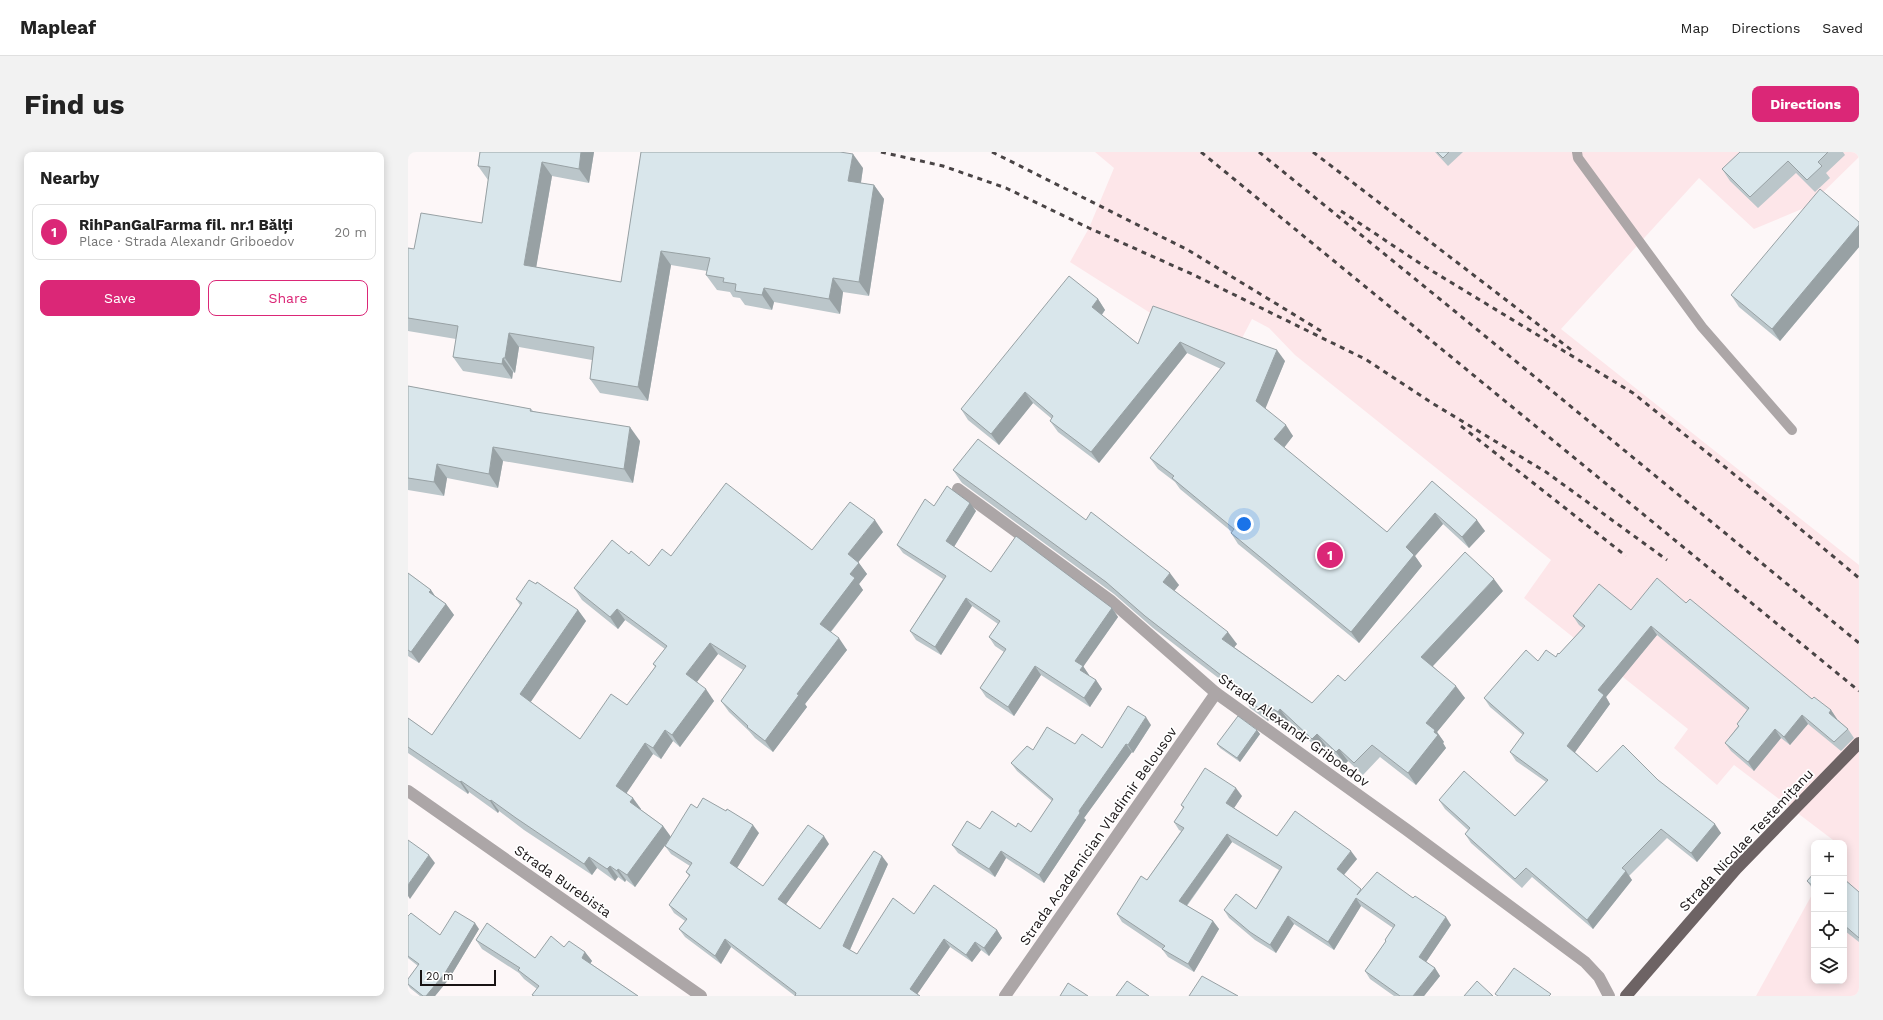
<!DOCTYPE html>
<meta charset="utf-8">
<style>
body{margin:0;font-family:"Work Sans",sans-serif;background:#f2f2f2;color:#222}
.controls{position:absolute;right:12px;bottom:12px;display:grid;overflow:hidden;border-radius:8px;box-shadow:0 2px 10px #0003}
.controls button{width:36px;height:36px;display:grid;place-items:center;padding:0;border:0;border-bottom:1px solid #e0e0e0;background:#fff;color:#222;font:20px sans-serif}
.scale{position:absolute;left:12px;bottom:10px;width:76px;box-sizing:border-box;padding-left:4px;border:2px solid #181314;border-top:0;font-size:11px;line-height:14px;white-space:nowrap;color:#181314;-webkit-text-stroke:3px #fff;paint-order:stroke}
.you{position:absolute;left:836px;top:372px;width:14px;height:14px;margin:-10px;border:3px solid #fff;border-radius:50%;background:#1a73e8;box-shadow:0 0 0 6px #1a73e833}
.badge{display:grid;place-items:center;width:26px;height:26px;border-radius:50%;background:#db2777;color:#fff;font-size:13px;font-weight:700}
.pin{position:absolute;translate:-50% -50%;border:2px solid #fff;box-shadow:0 1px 4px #0006}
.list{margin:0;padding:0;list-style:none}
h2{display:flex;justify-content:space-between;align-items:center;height:52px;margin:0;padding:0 16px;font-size:17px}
h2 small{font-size:13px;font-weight:400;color:#767676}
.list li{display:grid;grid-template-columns:26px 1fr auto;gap:12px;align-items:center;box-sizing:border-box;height:56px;margin:0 8px 8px;padding:0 8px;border:1px solid #e0e0e0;border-radius:8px}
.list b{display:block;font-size:15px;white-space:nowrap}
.list p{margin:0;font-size:13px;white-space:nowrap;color:#767676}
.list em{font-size:13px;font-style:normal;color:#767676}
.actions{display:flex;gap:8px;padding:12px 16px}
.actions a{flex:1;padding:9px 0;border:1px solid #db2777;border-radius:8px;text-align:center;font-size:14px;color:#db2777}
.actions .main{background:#db2777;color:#fff}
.icon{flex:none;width:22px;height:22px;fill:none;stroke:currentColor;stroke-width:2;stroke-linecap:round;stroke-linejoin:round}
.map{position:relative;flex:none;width:1451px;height:844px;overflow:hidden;border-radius:8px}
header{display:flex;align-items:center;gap:24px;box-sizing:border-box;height:56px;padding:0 20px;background:#fff;border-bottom:1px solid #e0e0e0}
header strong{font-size:19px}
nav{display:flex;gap:22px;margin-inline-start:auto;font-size:14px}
.intro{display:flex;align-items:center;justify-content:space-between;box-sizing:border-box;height:96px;padding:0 24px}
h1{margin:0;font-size:28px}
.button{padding:10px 18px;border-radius:8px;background:#db2777;color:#fff;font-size:14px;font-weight:700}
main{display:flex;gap:24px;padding:0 24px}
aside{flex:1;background:#fff;border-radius:8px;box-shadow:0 2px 10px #0003}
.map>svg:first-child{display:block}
.built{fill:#fde6e9}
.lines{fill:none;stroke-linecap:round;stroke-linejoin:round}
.service{stroke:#aca6a7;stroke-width:10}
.minor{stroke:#aca6a7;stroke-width:12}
.primary{stroke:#6d6364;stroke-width:12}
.rail{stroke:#494445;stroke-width:3;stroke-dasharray:5 5;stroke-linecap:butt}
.wall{fill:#bbc6ca}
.shaded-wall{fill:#98a1a4}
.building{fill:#d9e6eb;stroke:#98a1a4}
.labels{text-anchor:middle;stroke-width:3.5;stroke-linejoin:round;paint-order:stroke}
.street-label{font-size:14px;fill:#181314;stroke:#fff}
</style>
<header>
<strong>Mapleaf</strong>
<nav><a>Map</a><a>Directions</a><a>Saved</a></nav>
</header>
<div class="intro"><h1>Find us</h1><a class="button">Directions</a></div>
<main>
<aside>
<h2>Nearby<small></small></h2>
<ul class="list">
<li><span class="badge">1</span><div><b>RihPanGalFarma fil. nr.1 Bălți</b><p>Place · Strada Alexandr Griboedov</p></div><em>20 m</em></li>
</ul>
<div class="actions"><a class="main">Save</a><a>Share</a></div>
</aside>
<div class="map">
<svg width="1451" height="844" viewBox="0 0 1451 844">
<rect width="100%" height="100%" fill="#fdf7f8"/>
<polygon class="built" points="687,0 1451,0 1451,5 1401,54 1346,77 1291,26 1153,177 1451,413 1451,844 1348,844 1406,739 1406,829 1436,829 1436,691 1429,691 1326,613 1309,633 1266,596 1280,577 1116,446 1143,408 887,203 861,176 844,167 821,211 662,110 681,76 706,16"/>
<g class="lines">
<polyline class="service" points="1169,0 1170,6 1294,175 1384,278"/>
<g class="minor">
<polyline points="550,337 702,448 808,541 999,678 1177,810 1191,825 1201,844"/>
<polyline points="0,639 293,844"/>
<polyline points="597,844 808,541"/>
</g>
<polyline class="primary" points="1218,844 1328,717 1451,591"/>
<g class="rail">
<polyline points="473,0 535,14 598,36 681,76 786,123 957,207 1024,251 1138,320 1259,408"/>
<polyline points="584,0 780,98 913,179"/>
<polyline points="793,0 1451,539"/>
<polyline points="851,0 1049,161 1451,491"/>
<polyline points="905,0 1166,200"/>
<polyline points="933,59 1016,114 1225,241 1353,344 1451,426"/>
<polyline points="1053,274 1218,404"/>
</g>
</g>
<g class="wall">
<polygon points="72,0 186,0 181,31 144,24 128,115 213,130 233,0 455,16 453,31 466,33 476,47 461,144 435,140 432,162 366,150 364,158 337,153 332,146 325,145 322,140 309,138 298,123 299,119 263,113 240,249 192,241 182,227 184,208 111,195 107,221 105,220 104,227 55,219 45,205 48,187 0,179 0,96 6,97 74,71 80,28 70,14"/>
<polygon points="1027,0 1055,0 1040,14"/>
<polygon points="1332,0 1435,0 1437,3 1418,21 1422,26 1407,40 1388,21 1350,56 1322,29 1314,17"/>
<polygon points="1451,70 1451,95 1372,189 1331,155 1323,143"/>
<polygon points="690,147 697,158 694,163 730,192 745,154 877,209 857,256 885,284 876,296 979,380 1024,329 1077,379 1061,396 1035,372 1007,404 1014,414 951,491 830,392 823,381 824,380 772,337 767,330 750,317 742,306 813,217 779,201 691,311 650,280 642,269 644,267 625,251 591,293 560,268 553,257"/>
<polygon points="0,234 123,257 125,259 232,289 225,331 95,309 90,336 39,326 36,344 0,338"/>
<polygon points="545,318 678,368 771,433 766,438 829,492 826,495 904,551 937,529 1095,439 1025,514 1057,546 1029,580 1036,590 1035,591 1038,596 1008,633 972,605 955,623 940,609 937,612 918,594 913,600 881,569 878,573 865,563 860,569 842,556 834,544 745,476 706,442 554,331"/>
<polygon points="526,354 568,359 546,395 583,420 704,456 710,465 675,514 681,523 681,524 688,528 694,537 682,555 633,523 606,564 578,545 572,536 596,500 587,494 581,485 590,472 564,454 533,503 508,488 502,479 535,427 495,401 489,393"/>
<polygon points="475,380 450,410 459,422 451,432 455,438 423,480 439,498 397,552 399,555 365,600 347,586 341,579 321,560 313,549 335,518 310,502 288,530 306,549 272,595 265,589 253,607 245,602 218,641 233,657 232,657 255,674 263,685 227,735 218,728 217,730 210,725 207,729 189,716 184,723 116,678 91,659 90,661 61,640 60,642 0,601 0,566 24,583 112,453 108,447 170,458 178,469 122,550 172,587 219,553 247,515 245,512 257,497 217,468 210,477 174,448 166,436 221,402 241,414 263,404 404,398"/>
<polygon points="0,421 23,438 27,444 38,452 46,463 11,511 0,504"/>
<polygon points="1278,451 1404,547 1423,558 1429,567 1440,577 1446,586 1433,599 1400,572 1382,593 1373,586 1346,619 1323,599 1317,591 1330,574 1329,572 1339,558 1249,483 1198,545 1202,552 1167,600 1189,620 1250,628 1313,681 1289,710 1259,686 1221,724 1224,728 1185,777 1124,725 1114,736 1063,691 1057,682 1060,678 1037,657 1031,648 1107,664 1138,630 1108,609 1102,600 1115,583 1082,555 1076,546 1130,509 1148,505 1151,502 1175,476 1171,473 1165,464"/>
<polygon points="743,573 725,601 724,600 676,666 678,668 636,731 598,706 587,725 550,701 544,693 572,677 608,675 623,680 644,649 609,619 603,611 625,598 667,592 694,596"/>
<polygon points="849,578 852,582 832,610 812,596 809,592"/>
<polygon points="834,644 826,656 869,684 949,707 936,723 953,738 1043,773 1018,810 1027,816 1032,824 1016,844 986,844 962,827 957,819 978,789 977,788 985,776 953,754 926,798 886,772 868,801 847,788 821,766 816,758 848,757 871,718 824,690 779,754 805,769 811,777 786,820 760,805 754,797 714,770 709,762 739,728 773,679 771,678 766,670 775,656 773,653"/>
<polygon points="351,681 329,716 355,734 421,692 378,752 412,777 480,712 442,798 449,802 506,762 589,778 594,786 581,804 573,798 564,810 542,795 509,842 387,844 323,795 313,812 277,785 271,777 277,769 266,761 261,753 281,724 278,720 282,714 263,702 257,694"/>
<polygon points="1406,721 1406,739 1399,729"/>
<polygon points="1436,727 1451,740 1451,790 1437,779 1436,777"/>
<polygon points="0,764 32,783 71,777 41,827 27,844 12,844 2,836 0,833 0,827 10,814 0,806"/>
<polygon points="68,788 127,806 156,795 177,800 184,809 182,811 230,844 125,844 124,843 129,837 116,827 111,821 74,797"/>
</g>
<g class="shaded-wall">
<polygon points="173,0 186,0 181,31 171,17"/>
<polygon points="445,2 455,16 451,43 440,29"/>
<polygon points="134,10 144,24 126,128 116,113"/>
<polygon points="466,33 476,47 461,144 451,130"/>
<polygon points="1451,73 1451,95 1372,189 1364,177"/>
<polygon points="253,99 263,113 240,249 230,235"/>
<polygon points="425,126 435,140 432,162 421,147"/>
<polygon points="356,136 366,150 364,158 354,143"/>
<polygon points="690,147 697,158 691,166 684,155"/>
<polygon points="101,181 111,195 107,221 97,206"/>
<polygon points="772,190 779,201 691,311 683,300"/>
<polygon points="869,198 877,209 856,260 848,249"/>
<polygon points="95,206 105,220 104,227 94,212"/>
<polygon points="617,240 625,251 591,293 583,282"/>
<polygon points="878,273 885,284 874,298 866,287"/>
<polygon points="222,275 232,289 225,331 216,317"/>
<polygon points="85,295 95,309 90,336 81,322"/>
<polygon points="29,312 39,326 36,344 26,330"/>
<polygon points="562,351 568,359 544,398 538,389"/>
<polygon points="1027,361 1035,372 1007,404 1014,414 951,491 943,480 998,395"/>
<polygon points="467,368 475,380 448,413 440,402"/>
<polygon points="1069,368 1077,379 1061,396 1054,385"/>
<polygon points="451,411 459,422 451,432 455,438 420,483 412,472 442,422"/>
<polygon points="762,421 771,433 764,442 755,430"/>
<polygon points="1086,427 1095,439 1022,517 1013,505"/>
<polygon points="23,438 30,449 21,440"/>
<polygon points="558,446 564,454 533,503 527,495"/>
<polygon points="38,452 46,463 11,511 3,500"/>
<polygon points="704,456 710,465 673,518 667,509"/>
<polygon points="209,457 217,468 210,477 202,465"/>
<polygon points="170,458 178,469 120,554 112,542"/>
<polygon points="1243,474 1249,483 1198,545 1202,552 1165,603 1159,594 1190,538"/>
<polygon points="820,480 829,492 823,499 814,487"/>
<polygon points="431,486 439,498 397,552 399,555 365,600 357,589 389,542"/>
<polygon points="302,491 310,502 286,534 278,522"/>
<polygon points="627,514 633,523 606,564 600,555"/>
<polygon points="675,514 681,523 678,527 672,518"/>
<polygon points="688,528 694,537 682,555 676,546"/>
<polygon points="1048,534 1057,546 1029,580 1036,590 1035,591 1038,596 1008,633 1000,621 1018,571"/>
<polygon points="298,537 306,549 272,595 264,583"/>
<polygon points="856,551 865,563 860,569 852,557"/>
<polygon points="872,557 881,569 878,573 870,560"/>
<polygon points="1423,558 1429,567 1427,570 1421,561"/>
<polygon points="1394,563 1400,572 1382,593 1376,585"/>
<polygon points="738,565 743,573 725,601 720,593"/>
<polygon points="1367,577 1373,586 1346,619 1340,610"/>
<polygon points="257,578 265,589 253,607 245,596"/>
<polygon points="849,578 852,582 832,610 829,606"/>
<polygon points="909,582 918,594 913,600 904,587"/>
<polygon points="237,591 245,602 216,645 208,634"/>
<polygon points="718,592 724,600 676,666 678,668 636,731 631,723 671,659"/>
<polygon points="931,597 940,609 937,612 928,600"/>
<polygon points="53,629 61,640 60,642 52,630"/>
<polygon points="828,636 834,644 824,659 818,651"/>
<polygon points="225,646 233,657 230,661 222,650"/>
<polygon points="83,648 91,659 90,661 82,649"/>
<polygon points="1307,672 1313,681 1289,710 1283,701"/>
<polygon points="345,673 351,681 327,719 322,711"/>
<polygon points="255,674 263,685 227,735 219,723"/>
<polygon points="819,682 824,690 776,757 771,749"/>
<polygon points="416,684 421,692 376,755 370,747"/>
<polygon points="593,699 598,706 587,725 581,717"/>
<polygon points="943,699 949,707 934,725 929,717"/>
<polygon points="21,703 27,711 2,747 0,744 0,733"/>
<polygon points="474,704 480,712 440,802 435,794"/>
<polygon points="181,705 189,716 184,723 176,712"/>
<polygon points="202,714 210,725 207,729 199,717"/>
<polygon points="210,717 218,728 217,730 209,719"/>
<polygon points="1218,719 1224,728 1185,777 1179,768"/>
<polygon points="948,746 953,754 926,798 920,790"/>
<polygon points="880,764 886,772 868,801 862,793"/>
<polygon points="1038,765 1043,773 1016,813 1011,805"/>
<polygon points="805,769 811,777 786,820 780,812"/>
<polygon points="67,771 71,777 41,827 27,844 18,844"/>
<polygon points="589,778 594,786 581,804 576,796"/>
<polygon points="317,787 323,795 313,812 307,804"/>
<polygon points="536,787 542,795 508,844 502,837"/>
<polygon points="567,790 573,798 564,810 558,803"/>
<polygon points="177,800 184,809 180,815 174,806"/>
<polygon points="1027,816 1032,824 1016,844 1005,844"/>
</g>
<g class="building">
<polygon points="72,0 173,0 171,17 134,10 116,113 213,130 233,0 432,0 445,2 440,29 466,33 451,130 425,126 421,147 356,136 354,143 327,139 328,132 315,130 316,126 298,123 302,106 253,99 230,235 182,227 186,195 101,181 97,206 95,206 94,212 45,205 50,174 0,166 0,96 6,97 13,61 74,71 82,15 70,14"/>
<polygon points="1029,0 1041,0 1035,6"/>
<polygon points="1332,0 1420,0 1410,10 1414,14 1399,28 1380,9 1342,45 1314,17"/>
<polygon points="1412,37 1451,70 1451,73 1364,177 1323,143"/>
<polygon points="661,124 690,147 684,155 730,192 745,154 869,198 848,249 878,273 866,287 979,380 1024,329 1069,368 1054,385 1027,361 998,395 1006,403 943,480 823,381 826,377 764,326 766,324 742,306 817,211 772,190 683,300 642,269 645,264 617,240 583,282 553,257"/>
<polygon points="0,234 123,257 122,259 222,275 216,317 85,295 81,322 29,312 26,330 0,326"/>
<polygon points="570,287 678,368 683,360 762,421 755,430 820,480 814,487 904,551 930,523 937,529 1057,400 1086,427 1013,505 1048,534 1018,571 1027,578 1026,580 1030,583 1000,621 964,593 946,611 931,597 928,600 909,582 904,587 872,557 870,560 856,551 852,557 834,544 836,541 737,464 698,430 545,318"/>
<polygon points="318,331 404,398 442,350 467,368 440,402 451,411 442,422 447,426 412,472 431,486 389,542 391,543 357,589 339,575 340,574 313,549 338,514 302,491 278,522 298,537 264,583 257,578 245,596 237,591 208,634 225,646 222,650 255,674 219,723 210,717 209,719 202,714 199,717 181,705 176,712 108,666 83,648 82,649 53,629 52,630 0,595 0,566 24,583 114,451 108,447 121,428 128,432 129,430 170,458 112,542 172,587 203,542 219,553 248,514 245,512 259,494 209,457 202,465 166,436 204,388 221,402 223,399 241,414 254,397 263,404"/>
<polygon points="539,334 562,351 538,389 583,420 608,384 704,456 667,509 675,514 672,518 688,528 676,546 627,514 600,555 572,536 598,497 581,485 592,469 558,446 527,495 502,479 538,424 489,393 517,347 526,354"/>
<polygon points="0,421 23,438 21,440 38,452 3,500 0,498"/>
<polygon points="1249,426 1278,451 1282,447 1404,547 1406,545 1423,558 1421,561 1440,577 1426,590 1394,563 1376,585 1367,577 1340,610 1317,591 1331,574 1329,572 1341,556 1243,474 1190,538 1196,543 1159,594 1189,620 1215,593 1250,628 1307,672 1283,701 1253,677 1214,716 1218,719 1179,768 1118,716 1107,727 1057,682 1062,676 1031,648 1056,619 1107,664 1140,628 1102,600 1116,581 1076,546 1118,498 1130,509 1138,498 1148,505 1150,501 1151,502 1177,474 1165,464 1191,432 1223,458"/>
<polygon points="720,554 738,565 720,593 718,592 671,659 672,661 631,723 593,699 581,717 544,693 559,669 572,677 584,659 608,675 610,671 623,680 645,647 603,611 619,594 625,598 639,575 667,592 674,582 694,596"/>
<polygon points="830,564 849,578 829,606 809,592"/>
<polygon points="797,616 828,636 818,651 869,684 887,659 943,699 929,717 953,737 949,743 969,720 1005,746 1007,744 1038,765 1011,805 1027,816 1005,844 992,844 957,819 978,789 977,788 987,773 948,746 920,790 880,764 862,793 842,780 816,758 828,742 848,757 874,715 819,682 771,749 805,769 780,812 754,797 757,794 709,762 733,724 739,728 776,676 766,670 776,655 773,653"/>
<polygon points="295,646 318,659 319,657 345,673 322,711 355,734 400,673 416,684 370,747 412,777 466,699 474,704 435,794 449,802 485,746 506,762 526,733 589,778 576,796 567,790 558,803 536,787 502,837 512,844 387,844 388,841 317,787 307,804 271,777 279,767 261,753 282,723 278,720 284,711 257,694 283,652 289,656"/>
<polygon points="0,688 21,703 0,733"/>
<polygon points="1406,721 1406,735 1399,729"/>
<polygon points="1436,727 1451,740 1451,786 1436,773"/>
<polygon points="47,759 67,771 37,821 18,844 15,844 0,832 0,827 11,812 0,804 0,764 3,761 32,783"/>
<polygon points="79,771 127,806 143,784 156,795 161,789 177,800 174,806 230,844 126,844 124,843 131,834 110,818 112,816 68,788"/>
<polygon points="1106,816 1143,842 1141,844 1090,844 1087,842"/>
<polygon points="794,824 830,844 781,844"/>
<polygon points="719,829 741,844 708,844"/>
<polygon points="1069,829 1085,844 1056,844"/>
<polygon points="660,831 680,844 652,844"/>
</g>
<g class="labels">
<g class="street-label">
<text transform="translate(886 578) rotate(36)" y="5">Strada Alexandr Griboedov</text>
<text transform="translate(690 684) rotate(-55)" y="5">Strada Academician Vladimir Belousov</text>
<text transform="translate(1338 688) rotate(-47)" y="5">Strada Nicolae Testemițanu</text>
<text transform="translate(155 729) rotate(35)" y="5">Strada Burebista</text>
</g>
</g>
</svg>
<div class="controls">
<button>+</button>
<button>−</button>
<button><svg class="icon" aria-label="locate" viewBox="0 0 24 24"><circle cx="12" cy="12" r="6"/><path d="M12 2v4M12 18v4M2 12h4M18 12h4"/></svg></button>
<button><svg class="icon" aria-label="layers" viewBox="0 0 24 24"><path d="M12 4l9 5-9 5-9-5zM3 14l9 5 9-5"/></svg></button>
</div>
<div class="scale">20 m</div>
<div class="you"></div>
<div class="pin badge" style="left:922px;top:403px">1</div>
</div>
</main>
